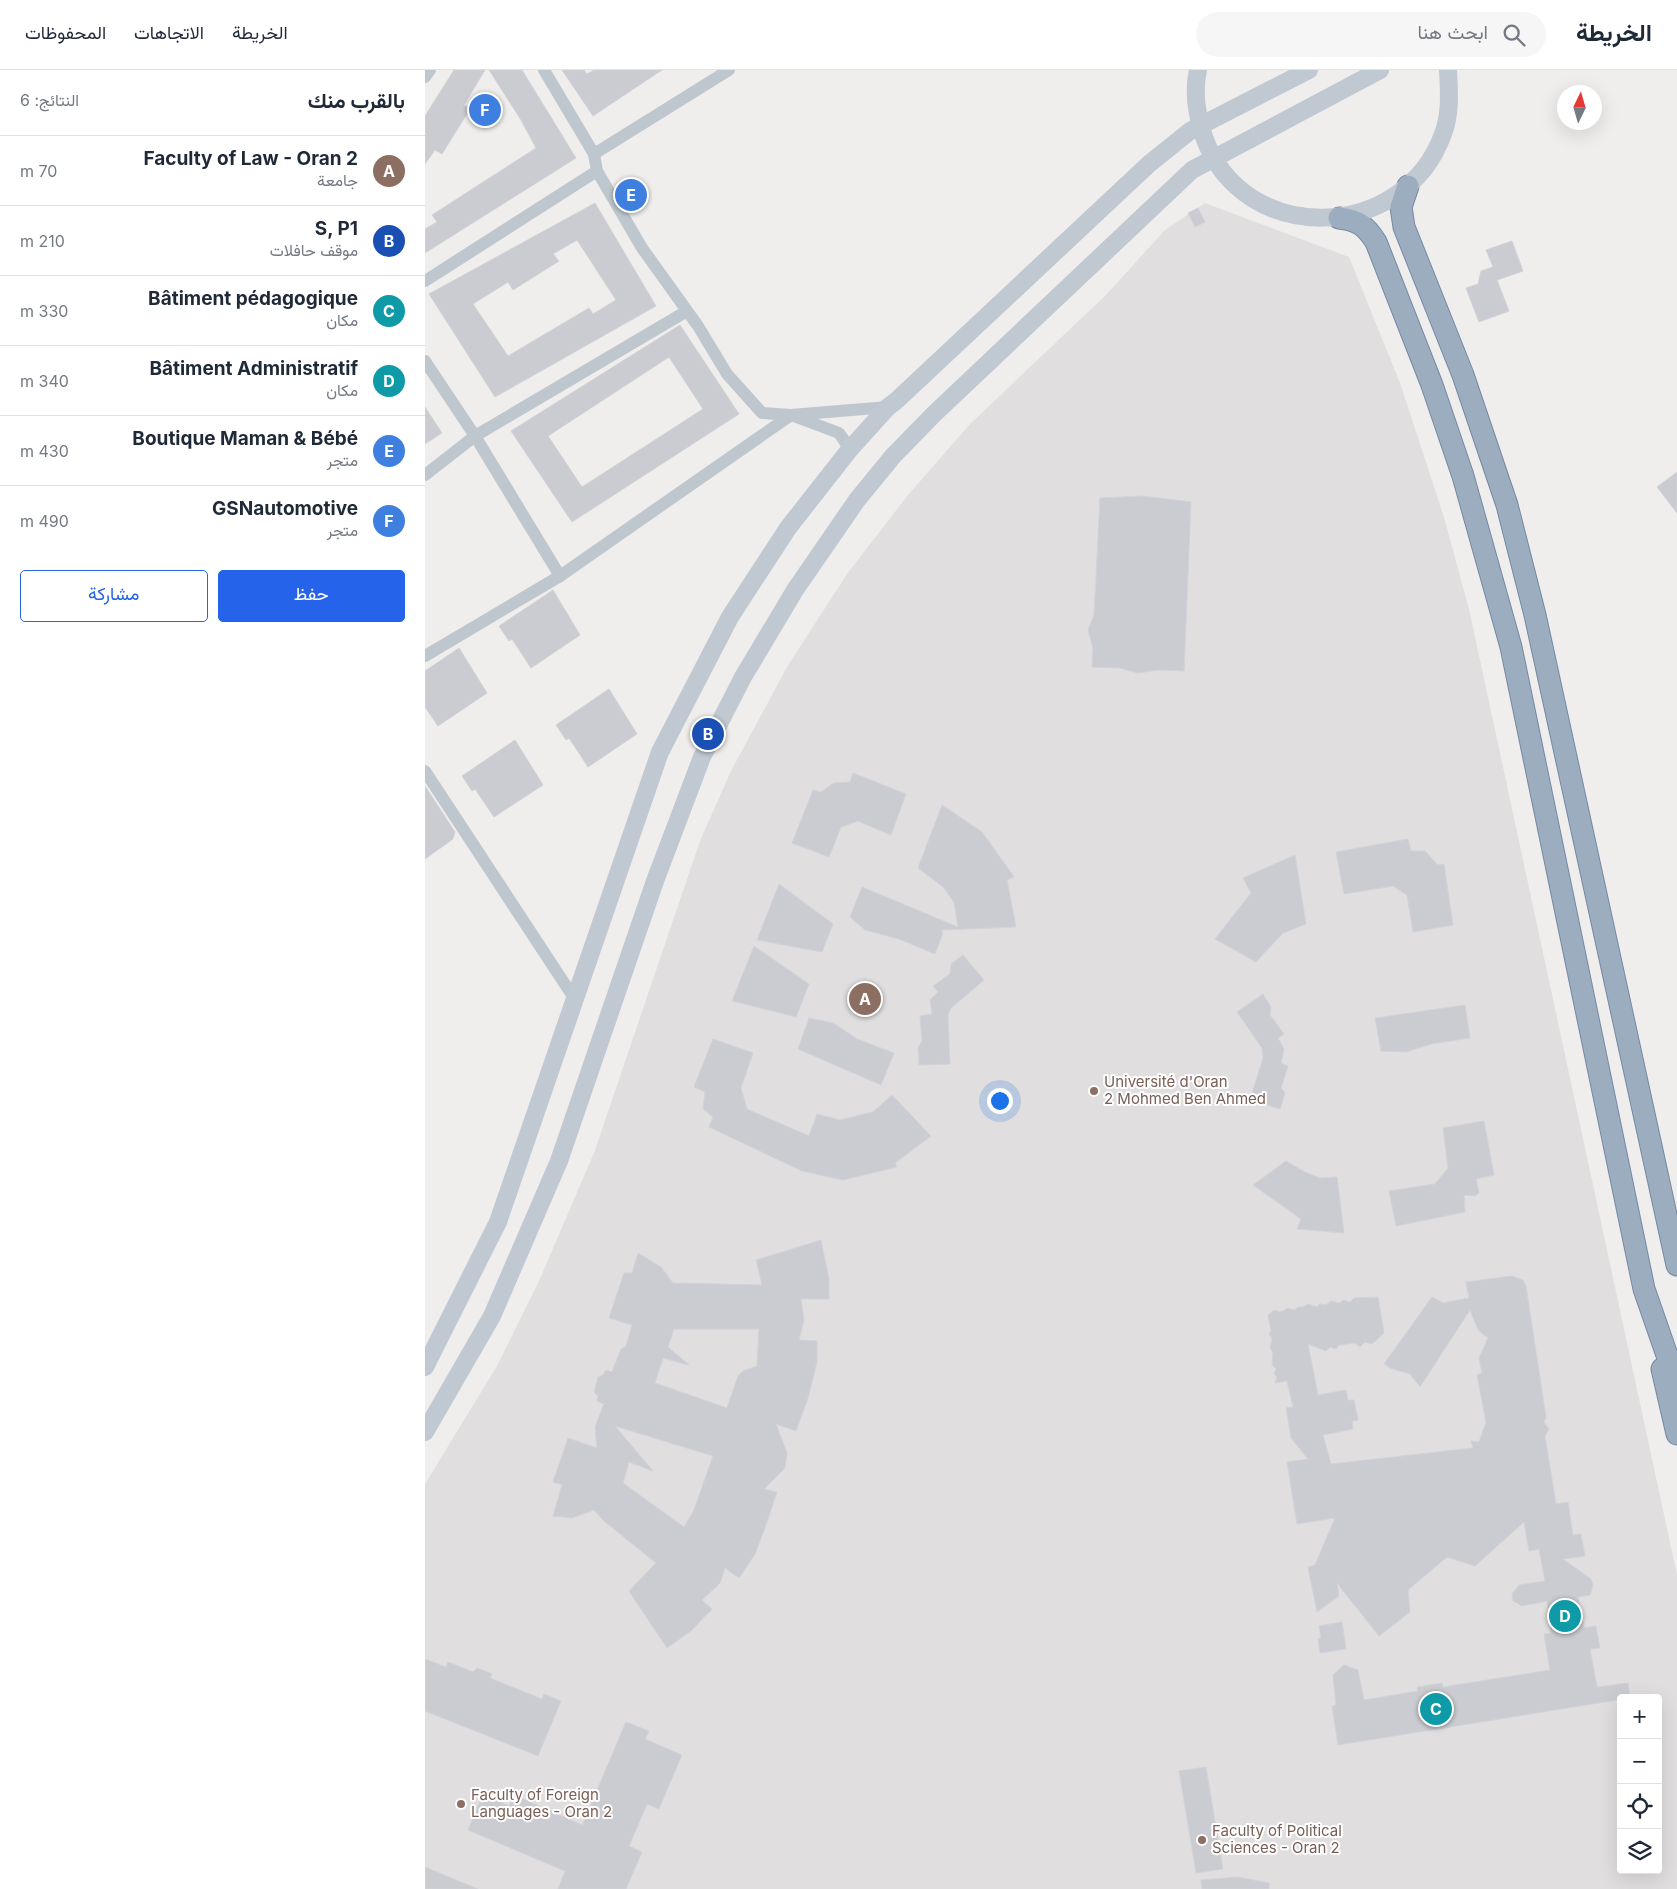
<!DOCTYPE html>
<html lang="ar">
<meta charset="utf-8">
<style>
body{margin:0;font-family:Inter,Vazirmatn,sans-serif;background:#f6f6f7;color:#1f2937;direction:rtl}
.controls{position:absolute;right:15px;bottom:15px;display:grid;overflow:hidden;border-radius:5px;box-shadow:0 5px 20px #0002}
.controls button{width:45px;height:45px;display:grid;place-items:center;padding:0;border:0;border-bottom:1px solid #e0e1e3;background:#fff;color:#1f2937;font:25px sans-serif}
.compass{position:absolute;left:1132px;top:15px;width:45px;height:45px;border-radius:50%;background:#fff;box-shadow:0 5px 20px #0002;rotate:5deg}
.you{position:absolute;left:574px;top:1030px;width:18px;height:18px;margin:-12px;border:4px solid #fff;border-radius:50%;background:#1a73e8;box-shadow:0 0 0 8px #1a73e833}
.badge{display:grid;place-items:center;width:32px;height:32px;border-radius:50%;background:#2563eb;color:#fff;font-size:16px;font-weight:700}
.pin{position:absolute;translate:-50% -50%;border:2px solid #fff;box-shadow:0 1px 5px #0006}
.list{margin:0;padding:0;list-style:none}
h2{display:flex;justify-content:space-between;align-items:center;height:65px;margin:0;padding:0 20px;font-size:21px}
h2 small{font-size:16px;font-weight:400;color:#747a83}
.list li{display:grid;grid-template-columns:32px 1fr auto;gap:15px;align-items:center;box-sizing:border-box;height:70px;padding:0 20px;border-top:1px solid #e0e1e3}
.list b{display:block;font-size:19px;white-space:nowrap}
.list p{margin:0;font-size:16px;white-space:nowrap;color:#747a83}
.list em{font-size:16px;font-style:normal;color:#747a83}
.actions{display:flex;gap:10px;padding:15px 20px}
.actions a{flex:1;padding:11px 0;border:1px solid #2563eb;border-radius:5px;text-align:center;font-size:18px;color:#2563eb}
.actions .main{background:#2563eb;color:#fff}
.icon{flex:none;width:28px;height:28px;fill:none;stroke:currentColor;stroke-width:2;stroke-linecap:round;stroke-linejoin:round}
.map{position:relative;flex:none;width:1252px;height:1819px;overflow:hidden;direction:ltr}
header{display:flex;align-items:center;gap:30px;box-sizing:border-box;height:70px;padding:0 25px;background:#fff;border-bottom:1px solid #e0e1e3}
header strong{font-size:24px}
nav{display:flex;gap:28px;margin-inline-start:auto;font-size:18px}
.search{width:350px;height:45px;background:#f6f6f7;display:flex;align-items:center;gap:12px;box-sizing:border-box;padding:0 18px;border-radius:28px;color:#747a83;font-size:19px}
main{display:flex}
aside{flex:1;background:#fff}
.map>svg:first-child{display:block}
.education{fill:#e0dede;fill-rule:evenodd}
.building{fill:#caccd1;stroke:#d2d3d8;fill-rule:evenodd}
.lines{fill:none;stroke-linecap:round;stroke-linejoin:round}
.trunk-casing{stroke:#7589a3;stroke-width:23}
.minor{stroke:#bfc7ce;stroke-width:12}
.secondary{stroke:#c0c8d2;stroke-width:18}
.trunk{stroke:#9cadc0;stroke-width:21}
.education-dot{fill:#8d6e63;stroke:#fff;stroke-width:2}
.labels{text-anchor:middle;stroke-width:4;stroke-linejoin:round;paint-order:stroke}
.education-label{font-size:15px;fill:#785e54;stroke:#fff;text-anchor:start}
</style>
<header>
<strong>الخريطة</strong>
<div class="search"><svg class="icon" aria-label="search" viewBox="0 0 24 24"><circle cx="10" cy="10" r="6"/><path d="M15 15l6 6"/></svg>ابحث هنا</div>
<nav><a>الخريطة</a><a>الاتجاهات</a><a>المحفوظات</a></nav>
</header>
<main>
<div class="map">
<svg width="1252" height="1819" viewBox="0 0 1252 1819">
<rect width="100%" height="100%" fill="#f0eded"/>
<path class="education" d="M780,133L924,187L975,313L1018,444L1044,539L1252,1505V1819H0V1414L72,1296L114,1211L169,1083L275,771L306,701L362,597L422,504L483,425L545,354L681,225L740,160ZM1196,1628H1233V1800H1196Z"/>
<g class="building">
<polygon points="29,0 60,0 39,35 45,39 17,84 10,80 0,94 0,46"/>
<polygon points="64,0 97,0 151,88 0,183 0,159 12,152 7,145 111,78 96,50"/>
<polygon points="137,0 159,0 162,4 169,0 237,0 168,46"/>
<path d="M170,133L231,236L70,327L4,224ZM152,170L191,230L168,244L164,238L83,286L48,234L83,212L88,220L134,191L128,184Z"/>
<polygon points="773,138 780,152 770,157 763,143"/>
<polygon points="1087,171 1098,201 1072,210 1084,241 1054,252 1041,218 1053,214 1056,201 1068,197 1061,180"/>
<path d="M255,255L314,344L147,452L86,361ZM244,287L278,339L157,417L123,366Z"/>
<polygon points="0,337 17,363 0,374"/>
<polygon points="1252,402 1252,443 1232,417"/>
<polygon points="718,426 766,432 759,601 733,600 713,603 695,598 667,597 668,578 663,560 669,545 675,428"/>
<polygon points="128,520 155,565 106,598 87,569 84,571 74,556"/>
<polygon points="34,578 62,623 13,656 0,637 0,601"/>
<polygon points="184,619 212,664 163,697 144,668 141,670 131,655"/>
<polygon points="90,670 118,715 69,747 50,719 47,721 37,706"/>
<polygon points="428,703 481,724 466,765 433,751 416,757 404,787 367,773 388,720 396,722 409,713 425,712"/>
<polygon points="0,716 30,762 28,769 0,789"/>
<polygon points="517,735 557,762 589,807 582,810 591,857 516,860 518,863 510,884 474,869 440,860 425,847 437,817 533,857 529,832 517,816 493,798"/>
<polygon points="983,769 986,781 1000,781 1013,795 1019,794 1028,855 988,862 982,825 968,816 919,824 911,782"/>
<polygon points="870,785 881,854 858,863 831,892 790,869 826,823 818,808"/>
<polygon points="354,814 408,854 397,882 332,870"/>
<polygon points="329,876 384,914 371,947 307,931"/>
<polygon points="538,885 559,910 526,938 523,945 525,994 494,995 493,978 497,971 495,946 507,944 505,930 513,922 508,916 525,904 526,894"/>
<polygon points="838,924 846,937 845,945 859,964 853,968 859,979 856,993 863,996 856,1018 860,1023 855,1039 825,1030 838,988 837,978 812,942"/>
<polygon points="1040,935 1045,968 1006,974 981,982 956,981 950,948"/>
<polygon points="384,948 408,953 432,969 469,983 456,1015 373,979"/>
<polygon points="288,969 328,983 316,1018 322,1039 384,1066 392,1044 415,1050 439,1044 448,1042 467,1025 506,1066 470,1093 472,1097 418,1110 377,1101 284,1057 288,1047 278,1039 280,1022 269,1017"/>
<polygon points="1059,1051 1069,1105 1051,1109 1054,1123 1050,1126 1039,1125 1040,1142 971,1156 964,1121 1010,1114 1023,1098 1018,1058"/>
<polygon points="861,1091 880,1102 895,1108 912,1107 919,1163 872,1159 876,1149 828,1115"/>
<path d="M396,1170L404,1209V1229H376L379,1250L374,1270L392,1271V1292L383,1328L371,1361L351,1354L362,1383L360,1398L339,1419L352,1422L340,1458L330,1484L314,1508L300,1498L295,1513L277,1530L287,1539L266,1561L242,1578L204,1521L231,1493L179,1451L169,1440L147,1448L128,1446L137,1415L128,1412L143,1368L172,1378L170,1357L179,1334L172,1331L173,1326L169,1322L173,1307L178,1305L181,1300L187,1302L196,1279L201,1276L207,1255L184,1248L199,1203H207L213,1183L236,1197L248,1213L337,1215L331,1190ZM249,1259H334L332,1296L318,1301L313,1306L302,1338L230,1313L238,1288L264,1295L243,1277ZM190,1356L288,1386L269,1440L259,1457L198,1413L204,1392L228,1401Z"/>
<polygon points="1087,1206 1098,1210 1101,1216 1121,1347 1119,1352 1124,1359 1120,1366 1131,1434 1143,1432 1148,1465 1156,1464 1160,1486 1138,1489 1166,1509 1168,1515 1165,1525 1153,1527 1159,1558 1171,1556 1175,1578 1165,1579 1172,1617 1203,1613 1205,1628 913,1675 907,1636 911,1635 908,1605 919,1595 933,1600 939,1630 993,1621 992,1617 1017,1613 1018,1617 1125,1600 1119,1564 1126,1563 1122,1531 1097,1536 1088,1531 1087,1524 1094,1515 1120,1511 1114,1479 1104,1481 1099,1452 1050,1496 1022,1487 983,1520 985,1542 954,1566 912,1513 914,1526 892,1542 883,1497 890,1495 910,1448 872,1454 862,1392 883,1389 866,1368 861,1338 868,1337 862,1311 850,1313 852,1307 849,1304 851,1299 847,1295 848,1283 845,1278 847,1268 844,1264 846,1261 843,1245 849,1240 856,1242 863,1238 869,1240 874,1237 878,1237 883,1234 892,1237 895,1234 901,1235 906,1231 914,1233 919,1230 925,1232 929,1228 953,1227 959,1263 947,1274 940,1272 935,1277 930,1273 914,1275 911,1279 905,1277 901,1281 883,1274 893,1325 921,1320 923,1330 929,1330 933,1350 927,1351 928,1359 898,1365 906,1394 1048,1378 1046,1371 1054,1372 1061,1352 1052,1305 1057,1303 1054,1288 1063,1268 1053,1260 1045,1240 995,1317 985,1304 965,1298 959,1294 1007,1227 1018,1233 1044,1228 1041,1212"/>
<polygon points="917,1552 921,1579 895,1583 893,1569 896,1568 894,1556"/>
<polygon points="0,1589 21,1597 23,1592 48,1602 52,1598 67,1604 65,1608 117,1629 119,1624 136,1631 113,1686 0,1641"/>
<polygon points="201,1652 224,1661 220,1669 257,1685 234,1739 222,1734 204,1776 217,1782 201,1819 133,1819 140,1801 43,1760 58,1724 84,1736 89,1725 157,1755"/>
<polygon points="781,1697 798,1799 771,1803 754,1701"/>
<polygon points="0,1797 53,1819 0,1819"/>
<polygon points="813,1807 844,1813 844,1819 777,1819 776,1810"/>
</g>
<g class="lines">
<defs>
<g id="trunk">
<polyline points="983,116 976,137 979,157 1038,305 1082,435 1110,545 1252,1195"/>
<path d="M914,148C933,150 941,156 951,172L1007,315L1038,406L1086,577L1219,1219L1252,1314"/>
<polyline points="1237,1299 1252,1364"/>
</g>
</defs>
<use href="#trunk" class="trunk-casing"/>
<g class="minor">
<polyline points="119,0 169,84 172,101 217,178 273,256 302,304 337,343 366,345"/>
<polyline points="0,7 5,0"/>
<polyline points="169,84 304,0"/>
<polyline points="0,211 172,101"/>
<polyline points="0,291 50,366 135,506"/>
<polyline points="425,379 414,363 366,345 463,337"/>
<polyline points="0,405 50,366 262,241"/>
<polyline points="0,586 135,506 366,345"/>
<polyline points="0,701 149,928"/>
</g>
<g class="secondary">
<path d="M773,0C768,22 772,46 779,67C819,178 979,172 1018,64C1026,43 1024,21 1023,0"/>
<polyline points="0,1297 73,1152 235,682 305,547 363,458 425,379 463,337 471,331 724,94 765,61 884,0"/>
<polyline points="0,1362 67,1246 134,1091 230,811 277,687 318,607 370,520 432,430 468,386 509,344 767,100 955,0"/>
</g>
<use href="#trunk" class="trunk"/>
</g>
<g class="education-dot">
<circle cx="669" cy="1021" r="5"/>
<circle cx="36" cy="1734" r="5"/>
<circle cx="777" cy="1770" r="5"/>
</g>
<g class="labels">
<g class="education-label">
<text x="679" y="1017">Université d'Oran<tspan x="679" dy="17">2 Mohmed Ben Ahmed</tspan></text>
<text x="46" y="1730">Faculty of Foreign<tspan x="46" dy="17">Languages - Oran 2</tspan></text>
<text x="787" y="1766">Faculty of Political<tspan x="787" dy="17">Sciences - Oran 2</tspan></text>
</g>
</g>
</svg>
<div class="controls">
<button>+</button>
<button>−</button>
<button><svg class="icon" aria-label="locate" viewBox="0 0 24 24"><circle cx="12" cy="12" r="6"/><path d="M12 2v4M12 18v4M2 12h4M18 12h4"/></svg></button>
<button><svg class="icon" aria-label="layers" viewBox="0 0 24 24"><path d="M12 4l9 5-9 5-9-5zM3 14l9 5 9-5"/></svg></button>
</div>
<svg class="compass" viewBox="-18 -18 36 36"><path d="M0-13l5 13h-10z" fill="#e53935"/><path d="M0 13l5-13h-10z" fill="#747a83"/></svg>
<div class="you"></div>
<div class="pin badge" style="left:440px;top:929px;background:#8d6e63">A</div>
<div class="pin badge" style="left:283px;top:664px;background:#1a4fb4">B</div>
<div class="pin badge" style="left:1011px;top:1639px;background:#0f9aa8">C</div>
<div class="pin badge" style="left:1140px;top:1546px;background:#0f9aa8">D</div>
<div class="pin badge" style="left:206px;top:125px;background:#3f7fe0">E</div>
<div class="pin badge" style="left:60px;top:40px;background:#3f7fe0">F</div>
</div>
<aside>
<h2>بالقرب منك<small>النتائج: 6</small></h2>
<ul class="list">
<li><span class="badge" style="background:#8d6e63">A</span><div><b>Faculty of Law - Oran 2</b><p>جامعة</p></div><em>70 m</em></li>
<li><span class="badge" style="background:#1a4fb4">B</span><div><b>S, P1</b><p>موقف حافلات</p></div><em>210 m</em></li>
<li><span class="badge" style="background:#0f9aa8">C</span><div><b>Bâtiment pédagogique</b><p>مكان</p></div><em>330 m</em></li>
<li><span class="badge" style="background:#0f9aa8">D</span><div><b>Bâtiment Administratif</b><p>مكان</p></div><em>340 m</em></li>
<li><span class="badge" style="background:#3f7fe0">E</span><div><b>Boutique Maman &amp; Bébé</b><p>متجر</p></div><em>430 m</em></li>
<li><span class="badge" style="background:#3f7fe0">F</span><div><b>GSNautomotive</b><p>متجر</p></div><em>490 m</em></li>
</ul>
<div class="actions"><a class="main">حفظ</a><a>مشاركة</a></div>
</aside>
</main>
